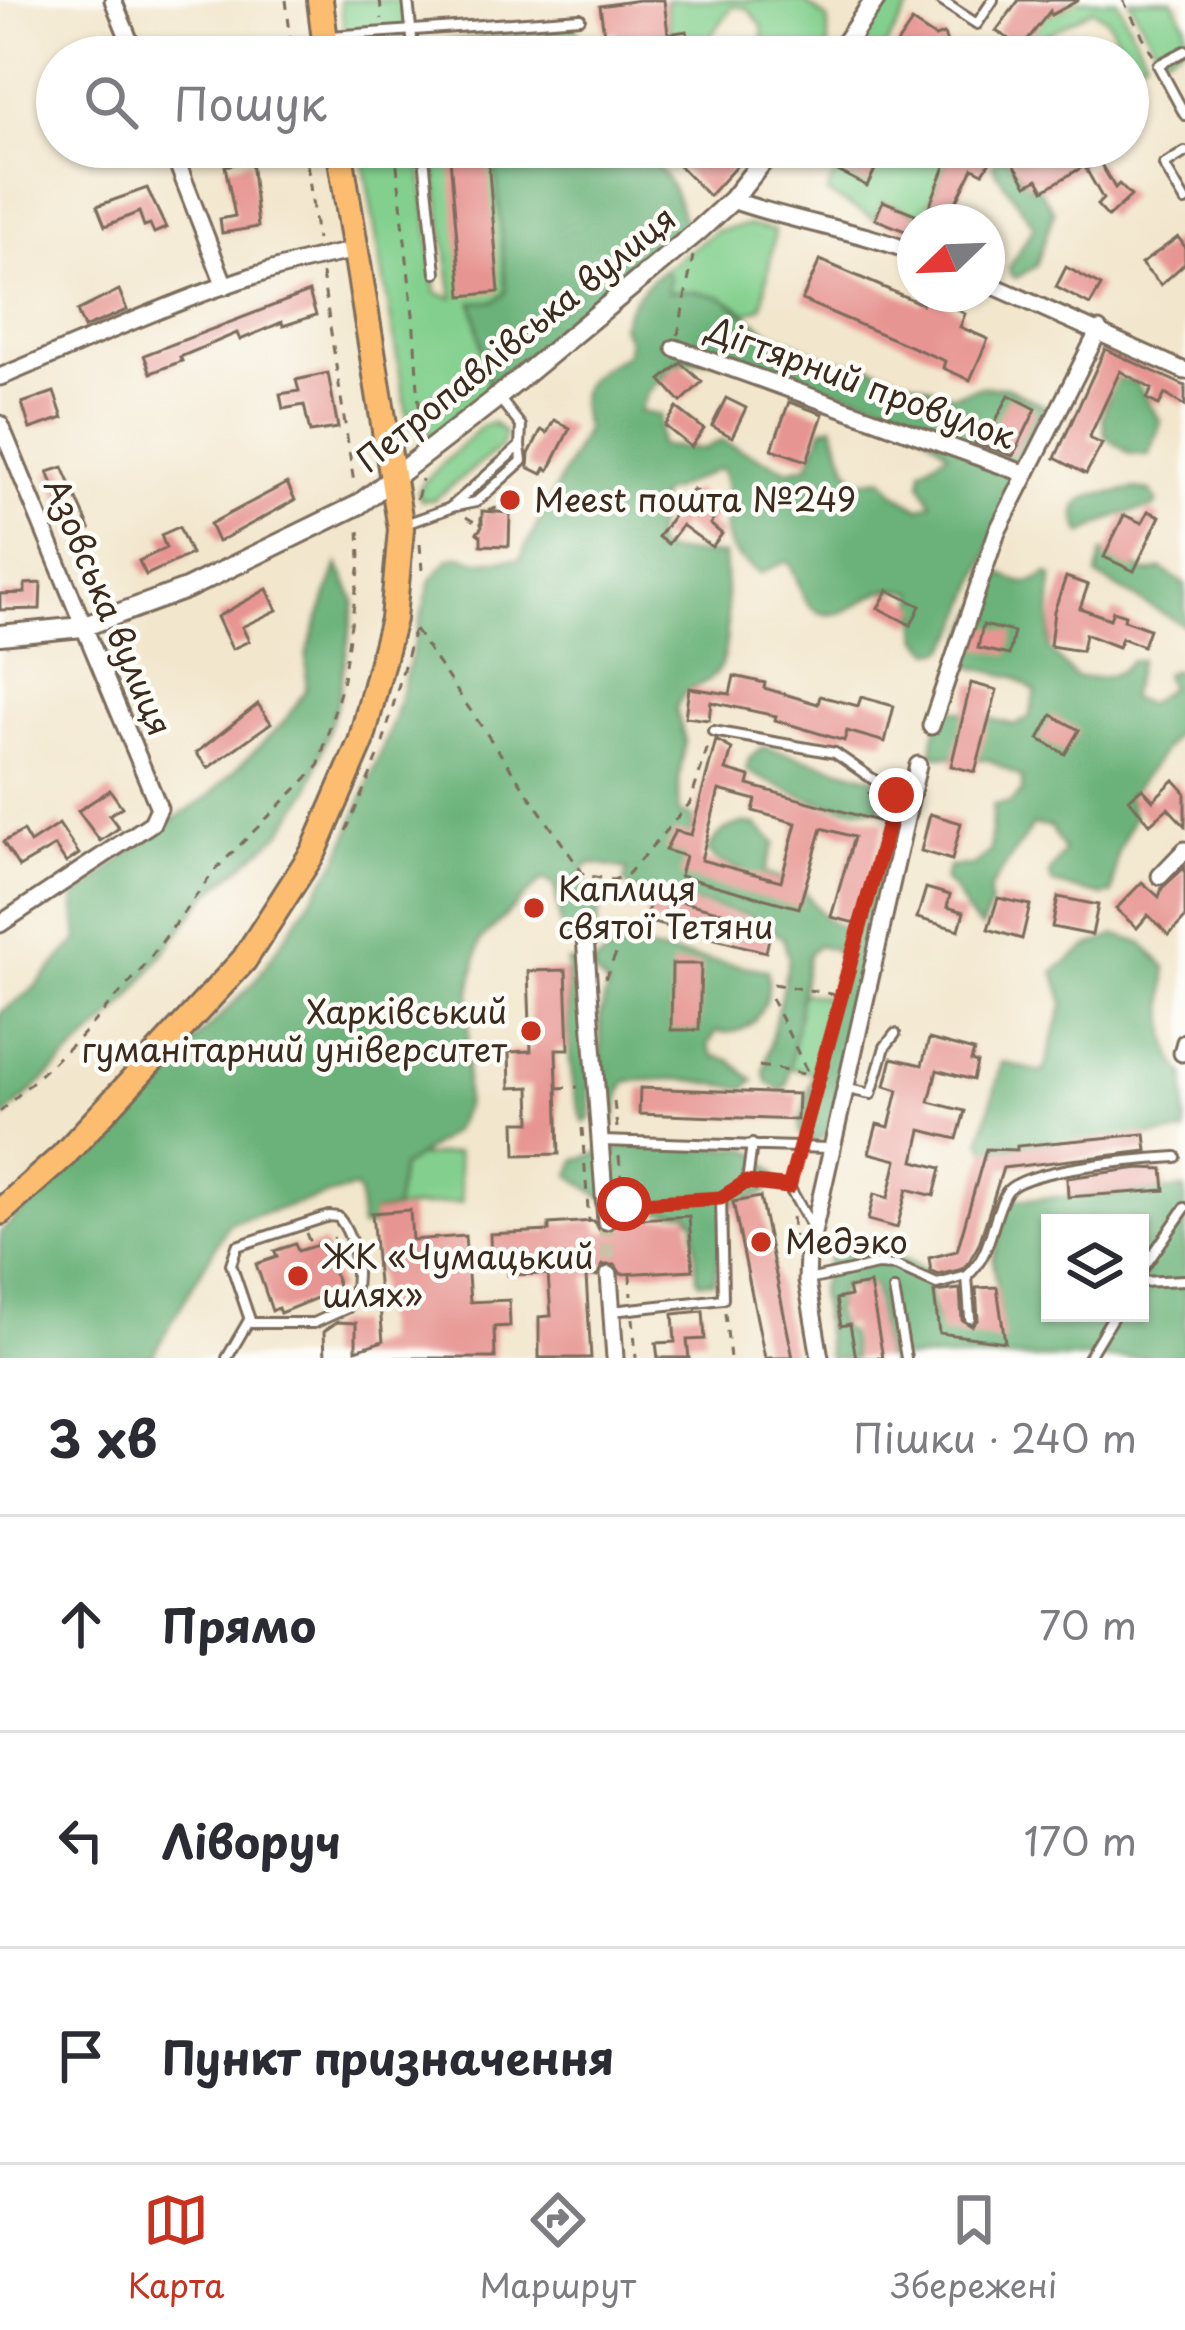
<!DOCTYPE html>
<html lang="uk">
<meta charset="utf-8">
<style>
body{margin:0;font-family:"Playpen Sans",sans-serif;background:#f2f2f3;color:#2b2b33}
.controls{position:absolute;right:36px;bottom:36px;display:grid;overflow:hidden;border-radius:0px;box-shadow:0 3px 9px #0004}
.controls button{width:108px;height:108px;display:grid;place-items:center;padding:0;border:0;border-bottom:3px solid #e1e1e2;background:#fff;color:#2b2b33;font:60px sans-serif}
.compass{position:absolute;left:897px;top:204px;width:108px;height:108px;border-radius:50%;background:#fff;box-shadow:0 3px 9px #0004;rotate:247deg}
.stop{position:absolute;width:36px;height:36px;margin:-27px;border:9px solid #c8321e;border-radius:50%;background:#fff}
.stop.end{background:#c8321e;border-color:#fff;box-shadow:0 3px 12px #0008}
.list{margin:0;padding:0;list-style:none}
h2{display:flex;justify-content:space-between;align-items:center;height:156px;margin:0;padding:0 48px;font-size:51px}
h2 small{font-size:39px;font-weight:400;color:#7c7c81}
.list li{display:grid;grid-template-columns:78px 1fr auto;gap:36px;align-items:center;box-sizing:border-box;height:216px;padding:0 48px;border-top:3px solid #e1e1e2}
.list b{display:block;font-size:45px;white-space:nowrap}
.list em{font-size:39px;font-style:normal;color:#7c7c81}
.icon{flex:none;width:66px;height:66px;fill:none;stroke:currentColor;stroke-width:2;stroke-linecap:round;stroke-linejoin:round}
.map{position:relative;flex:none;width:1185px;height:1358px;overflow:hidden}
.search{position:absolute;background:#fff;box-shadow:0 3px 9px #0004;left:36px;right:36px;top:36px;height:132px;display:flex;align-items:center;gap:30px;box-sizing:border-box;padding:0 42px;border-radius:66px;color:#7c7c81;font-size:45px}
.sheet{height:804px;background:#fff}
nav{display:flex;justify-content:space-around;align-items:center;box-sizing:border-box;height:168px;border-top:3px solid #e1e1e2;background:#fff;font-size:33px;color:#7c7c81}
nav a{display:grid;justify-items:center;gap:6px}
nav .on{color:#c8321e}
.map>svg:first-child{display:block}
.green{fill:#83d08e;stroke:#5f7d56;stroke-width:3}
.forest{fill:#6ab279;stroke:#526e4c;stroke-width:3;fill-rule:evenodd}
.building{fill:#e79592;fill-rule:evenodd}
.lines{fill:none;stroke-linecap:round;stroke-linejoin:round}
.minor-tunnel{stroke:#cdc0a9;stroke-width:15;stroke-dasharray:15 8;stroke-linecap:butt}
.service-casing{stroke:#7b6c5b;stroke-width:14}
.minor-casing{stroke:#7b6c5b;stroke-width:21}
.tertiary-casing{stroke:#7b6c5b;stroke-width:24}
.primary-casing{stroke:#7b6c5b;stroke-width:30}
.path{stroke:#7b6c5b;stroke-width:3;stroke-dasharray:9 9;stroke-linecap:butt}
.service{stroke:#fff;stroke-width:8}
.minor{stroke:#fff;stroke-width:15}
.tertiary{stroke:#fff;stroke-width:18}
.primary{stroke:#fcbd6f;stroke-width:24}
.route{stroke:#c8321e;stroke-width:15}
.poi-dot{fill:#c8321e;stroke:#fdfcf7;stroke-width:4.5}
.labels{text-anchor:middle;stroke-width:9;stroke-linejoin:round;paint-order:stroke}
.street-label{font-size:33px;fill:#3b2a1e;stroke:#fdfcf7}
.poi-label{font-size:33px;fill:#3b2a1e;stroke:#fdfcf7;text-anchor:start}
</style>
<div class="map">
<svg width="1185" height="1358" viewBox="0 0 1185 1358">
<rect width="100%" height="100%" fill="#fdfcf7"/>
<filter id="ink" filterUnits="userSpaceOnUse"><feTurbulence type="fractalNoise" baseFrequency=".00833" numOctaves="2"/><feDisplacementMap in="SourceGraphic" scale="24" xChannelSelector="R" yChannelSelector="G"/><feConvolveMatrix kernelMatrix="1 2 1 2 8 2 1 2 1" color-interpolation-filters="sRGB"/></filter>
<filter id="wash" filterUnits="userSpaceOnUse"><feTurbulence type="fractalNoise" baseFrequency=".004" numOctaves="4" result="noise"/><feDisplacementMap in="SourceGraphic" scale="48" xChannelSelector="R" yChannelSelector="G"/><feGaussianBlur stdDeviation="2.7" result="paint"/><feColorMatrix in="noise" values="0 0 0 0 0 0 0 0 0 0 0 0 0 0 0 0 0 1.4 0 .05"/><feComposite in="paint" operator="in"/></filter>
<g filter="url(#wash)">
<rect width="100%" height="100%" fill="#f2e6cc"/>
<g class="green">
<polygon points="340,0 403,0 408,57 348,57"/>
<polygon points="666,0 802,0 828,20 828,48 823,57 765,57 762,26 748,8 733,6 710,37 706,57 673,57"/>
<polygon points="882,0 913,2 879,57 848,57 846,52"/>
<polygon points="1065,0 1117,0 1146,58 1132,63 1107,19 1093,9 1035,41 1043,57 989,57 1006,38 1022,47 1045,15 1068,6"/>
<polygon points="1129,0 1173,0 1185,23 1185,44 1161,57"/>
<polygon points="574,27 585,41 588,57 422,57 435,42"/>
<polygon points="361,147 419,147 436,293 453,298 432,147 494,147 506,293 495,301 473,303 490,392 432,442 427,428 409,426"/>
<path d="M521,147H603L606,159C566,173 553,178 521,147Z"/>
<polygon points="886,147 986,147 964,159 950,154 925,216 883,201 875,219 827,193 836,170 867,185"/>
<polygon points="748,225 775,231 762,307 748,313 722,297 666,292 663,270 716,231"/>
<polygon points="493,423 505,433 501,447 433,500 421,500 418,492 423,483 482,426"/>
<polygon points="790,990 834,999 819,1074 775,1065"/>
<polygon points="457,1153 462,1202 395,1209 390,1160"/>
</g>
<g class="forest">
<path d="M494,147H528L542,168C583,174 581,162 616,155C661,145 679,196 685,230L490,392L473,302L495,301L506,292Z"/>
<polygon points="996,156 1004,156 1031,188 1037,186 1054,211 1036,266 1016,278 1010,275 1009,268 1034,226 993,167"/>
<path d="M663,270L670,277L667,292L694,291L722,297L768,331L829,359L867,365L953,395L980,387H1006L1045,406L958,631L945,650L932,652L919,637L915,592C906,591 895,588 886,590C863,596 841,625 815,610C800,602 799,574 787,561L760,573C700,539 742,516 721,468L660,495L654,546L666,552L724,555C725,584 733,648 718,670C710,682 699,685 686,690L676,708L685,741L679,780V813L692,816L691,854L703,871L743,870L716,860L708,851C719,830 732,821 756,825L775,843L764,873L798,883C818,906 822,928 857,929L893,820L898,818L902,826L827,1134L811,1145L800,1133V1122L825,1032L838,961L836,950L818,945L808,954L787,1086L782,1090L768,1083L764,1072L789,959L783,938L747,915L642,890L634,893L624,881L628,870L590,863L580,874L599,911L596,930L577,943L563,942L555,886L543,879L480,941L470,991L465,1107L452,1132L401,1168L395,1209L373,1213L374,1226L361,1227L359,1193L354,1188L229,1223L151,1358H0V1233L253,984L339,858L394,719L431,580L449,559L460,556L478,561L520,559L586,429C569,386 590,374 625,355L629,341L621,325C631,299 642,287 663,270ZM721,359L891,404L948,452L922,469L921,483L932,503L919,508L895,493L883,478L861,481L848,469L833,425L823,428L809,465L789,470L721,441L703,449L659,446L660,415L639,412L648,392L677,362Z"/>
<polygon points="1113,377 1136,383 1161,422 1149,455 1130,454 1106,437 1103,418"/>
<path d="M1134,489L1150,491L1157,502L1153,508L1121,514L1082,534C1059,487 1107,497 1134,489Z"/>
<polygon points="1102,552 1117,554 1147,573 1162,569 1185,585 1185,626 1097,576"/>
<polygon points="338,564 355,601 338,701 309,790 281,833 206,896 124,1006 0,1121 0,1013 30,992 78,940 74,899 158,829 208,797 283,723 306,690 307,653"/>
<path d="M1003,574C1019,585 1032,587 1047,574L1052,576L1049,649L1075,677C1097,679 1116,680 1130,661L1140,660L1129,698L1148,704L1169,687L1164,674L1174,670L1185,676C1185,688 1185,705 1185,716C1182,727 1136,789 1127,797L1134,816L1117,854L1112,894L1103,896L1053,884L1049,874L1064,851L1051,827L1033,825L989,890L990,905L982,928C960,913 965,897 944,880L949,867L973,866L990,851L993,805L1010,803L1022,792V778L989,760L933,755C932,737 936,719 952,709L1015,725L1029,718L1036,692L1014,677L963,665C957,638 985,595 1003,574Z"/>
<path d="M763,747L891,783L906,789V798C863,826 787,793 746,770L749,759Z"/>
<path d="M1116,935L1142,943L1166,967C1166,998 1160,1052 1185,1075V1133L986,1149L981,1140L1002,1062L1043,1073L1064,1003L1054,971L1089,946Z"/>
<path d="M632,947L767,970C774,1000 752,1041 717,1031L708,1045L714,1056L730,1060L754,1081L745,1088L677,1079L627,1081C616,1096 621,1111 611,1127L603,1125L600,1016L608,986L593,973L595,964L614,948Z"/>
<path d="M577,961L581,970L591,1118L584,1123C564,1075 570,1014 567,962Z"/>
<polygon points="627,1146 746,1148 760,1156 776,1175 765,1193 733,1203 729,1209 714,1281 699,1282 697,1279 694,1222 687,1213 619,1210 570,1175 577,1159"/>
<path d="M1185,1189V1358H884L874,1286L852,1283L841,1289L834,1313L840,1328L849,1333L854,1358H829L819,1292L830,1253C856,1246 905,1254 925,1272L935,1318L946,1326L1003,1336L993,1259L1011,1200ZM1050,1223H1140V1313H1050Z"/>
</g>
<g id="blocks">
<g class="building">
<polygon points="639,0 664,0 668,34 687,31 691,57 620,57 617,32 604,34 600,6"/>
<polygon points="1019,0 1079,0 1051,15 1050,11 1022,47 996,31"/>
<polygon points="912,22 935,37 944,34 951,57 888,57"/>
<polygon points="449,147 487,147 499,292 462,296"/>
<polygon points="661,147 691,147 708,164 725,147 742,160 709,196"/>
<polygon points="848,147 886,147 867,186 836,170"/>
<polygon points="1004,147 1057,147 1066,161 1077,154 1084,166 1044,190 1038,179 1027,185"/>
<polygon points="950,154 964,159 993,156 983,173 973,168 946,222 923,222"/>
<polygon points="251,160 258,227 222,233 220,219 235,216 225,166"/>
<polygon points="1099,161 1115,188 1119,184 1131,196 1108,217 1097,205 1103,199 1086,169"/>
<polygon points="147,188 166,228 154,233 150,224 144,226 139,212 105,226 97,206"/>
<polygon points="883,201 915,214 915,235 875,219"/>
<polygon points="1178,237 1185,247 1185,263 1161,285 1141,264"/>
<polygon points="820,260 922,304 928,294 965,314 960,327 988,339 970,380 943,368 945,361 802,300"/>
<polygon points="1066,267 1101,286 1090,305 1056,287"/>
<polygon points="119,290 127,310 84,328 77,311"/>
<polygon points="309,292 316,315 283,326 282,322 240,340 237,333 180,357 182,361 151,373 144,355"/>
<polygon points="1105,349 1185,386 1185,406 1165,394 1159,405 1147,399 1152,389 1120,371 1089,438 1102,444 1086,474 1055,458"/>
<polygon points="681,363 702,382 681,402 661,380"/>
<polygon points="328,373 338,428 310,432 304,405 283,409 280,394 299,391 296,380"/>
<polygon points="54,392 63,418 30,429 22,403"/>
<polygon points="1009,395 1036,409 1013,456 975,443 982,430 989,434"/>
<polygon points="726,398 746,408 732,437 712,426"/>
<polygon points="789,402 823,414 807,461 772,449"/>
<polygon points="677,408 704,429 691,447 665,426"/>
<polygon points="554,420 570,428 549,470 545,468 542,474 528,467 529,454 541,430 547,433"/>
<polygon points="63,467 90,529 73,535 48,472"/>
<polygon points="287,483 295,500 218,542 210,524"/>
<polygon points="693,489 721,509 710,524 722,534 712,547 682,525 668,544 658,537"/>
<polygon points="482,511 510,513 509,546 481,545 481,536 477,533 482,527"/>
<polygon points="1148,511 1160,516 1134,571 1104,557 1124,515 1142,523"/>
<polygon points="179,527 191,554 146,575 139,561 166,548 161,535"/>
<polygon points="1066,577 1088,585 1080,608 1110,619 1113,611 1125,615 1124,620 1149,629 1143,646 1122,638 1118,647 1085,634 1082,651 1050,646 1054,611"/>
<polygon points="41,583 40,609 0,610 0,594 25,593 25,584"/>
<polygon points="267,589 277,610 242,627 249,641 232,649 217,617"/>
<polygon points="888,590 920,606 911,625 878,608"/>
<polygon points="983,625 1014,632 1009,655 978,648"/>
<polygon points="734,676 765,683 764,688 818,704 820,696 858,706 861,697 894,706 885,742 847,731 844,741 775,720 776,716 711,702 709,720 685,717 689,688 730,694"/>
<polygon points="971,683 997,690 975,772 951,766"/>
<polygon points="258,704 271,723 208,768 196,753"/>
<polygon points="1052,715 1079,730 1065,754 1039,739"/>
<path d="M716,740L732,749L726,770L750,777L748,785L885,823L855,923L831,917L854,837L822,828L799,908L680,876L685,856L665,850L675,831L691,835ZM719,790L756,800L753,811L796,823L781,881L701,860Z"/>
<polygon points="1174,780 1185,792 1185,826 1168,808 1150,824 1129,799 1142,788 1153,800"/>
<polygon points="110,790 122,807 109,815 119,828 100,841 78,811"/>
<polygon points="930,814 961,823 952,860 921,851"/>
<polygon points="59,824 79,854 66,863 55,846 19,867 3,842 23,831 30,843"/>
<polygon points="1185,867 1185,918 1169,935 1148,915 1137,928 1116,909 1142,882 1159,897 1162,888"/>
<polygon points="926,888 950,895 947,907 964,912 959,930 917,918"/>
<polygon points="652,894 772,925 766,952 645,921"/>
<polygon points="1058,897 1098,905 1092,935 1052,927"/>
<polygon points="998,898 1030,905 1022,939 988,929"/>
<polygon points="672,964 701,964 699,1030 671,1030"/>
<polygon points="566,970 569,1049 556,1049 559,1154 516,1155 515,1122 531,1122 530,1087 510,1088 509,1052 531,1051 528,971"/>
<polygon points="929,1039 974,1051 971,1061 977,1063 973,1080 937,1070 929,1102 965,1111 957,1139 921,1130 914,1161 941,1168 934,1196 907,1189 897,1228 868,1220 874,1194 888,1198 897,1160 869,1153 877,1124 889,1127 898,1090 885,1086 892,1058 922,1065"/>
<polygon points="640,1088 798,1094 797,1120 639,1114"/>
<polygon points="1145,1134 1147,1151 1003,1168 979,1244 969,1262 963,1269 938,1275 931,1272 929,1258 957,1251 986,1149 1017,1150 1017,1146"/>
<polygon points="1139,1168 1163,1169 1165,1190 1068,1197 1067,1178"/>
<polygon points="760,1197 793,1358 765,1358 733,1202"/>
<polygon points="410,1210 412,1240 465,1236 470,1302 509,1300 510,1326 494,1327 495,1358 325,1358 324,1331 337,1322 356,1323 356,1350 383,1341 372,1213"/>
<polygon points="689,1216 693,1270 621,1274 615,1265 603,1265 597,1276 586,1276 591,1358 539,1358 539,1317 551,1316 548,1274 508,1275 508,1264 491,1265 490,1234 549,1231 549,1224 594,1221 600,1231 608,1233 618,1220"/>
<polygon points="324,1243 339,1289 280,1313 278,1308 272,1311 256,1264 277,1257 274,1251 295,1244 298,1251"/>
<polygon points="870,1284 883,1358 856,1358 850,1324 841,1326 836,1299 850,1296 848,1288"/>
<polygon points="997,1287 1005,1342 939,1333 934,1292 960,1289 962,1320 972,1326 978,1319 976,1288"/>
<polygon points="703,1311 705,1339 687,1340 689,1358 658,1358 656,1343 675,1342 673,1314"/>
</g>
</g>
</g>
<g filter="url(#ink)">
<use href="#blocks" fill-opacity="0" stroke="#7b6c5b" stroke-width="3"/>
<g class="lines">
<polyline class="minor-tunnel" points="606,1221 609,1275"/>
<defs>
<g id="service">
<polyline points="408,0 414,57"/>
<polyline points="940,0 977,24 993,0"/>
<polyline points="331,36 580,18"/>
<polyline points="1185,51 1158,65 1185,115"/>
<polyline points="423,147 436,273"/>
<polyline points="1185,152 1164,165 1185,201"/>
<polyline points="451,507 476,502 522,461 520,446"/>
<polyline points="408,523 450,508 520,446 521,426 499,398"/>
<polyline points="713,731 835,753 909,804"/>
<polyline points="843,1088 871,1094 885,1047 895,1034"/>
<polyline points="601,1141 829,1148"/>
<polyline points="747,1182 789,1187 812,1227"/>
<path d="M329,1216L338,1217C356,1238 363,1284 347,1308L314,1323H251L231,1264L237,1246Z"/>
<polyline points="1140,1273 1185,1208"/>
<path d="M967,1276C993,1253 990,1221 1006,1193C1020,1168 1145,1159 1176,1157"/>
<polyline points="808,1280 877,1265 896,1266 937,1284 967,1276 970,1318"/>
<polyline points="1140,1282 1185,1280"/>
<polyline points="894,1290 906,1358"/>
<polyline points="612,1311 723,1299 721,1198 747,1182 752,1144"/>
<polyline points="227,1358 249,1320"/>
<polyline points="1088,1358 1115,1313"/>
</g>
<g id="minor">
<polyline points="113,0 136,57"/>
<polyline points="171,147 225,286"/>
<path d="M732,200C793,222 855,229 915,253"/>
<polyline points="987,283 1185,371"/>
<polyline points="675,348 1026,474"/>
<path d="M0,377C115,330 231,272 353,251"/>
<polyline points="0,424 159,808 152,823 0,924"/>
<polyline points="931,726 997,532 1099,330"/>
<polyline points="1160,876 1185,850"/>
<polyline points="585,937 606,1221"/>
<polyline points="1182,1053 1185,1042"/>
<polyline points="609,1275 615,1358"/>
<polyline points="820,1358 807,1281 808,1255 918,765"/>
</g>
<g id="tertiary">
<polyline points="836,57 875,0"/>
<polyline points="0,635 82,627 186,589 358,505 493,401 698,231 732,200 774,147"/>
</g>
<g id="primary">
<polyline points="320,0 327,57"/>
<polyline points="0,1212 63,1156 244,960 314,851 361,742 393,619 401,529 339,147"/>
</g>
</defs>
<use href="#service" class="service-casing"/>
<use href="#minor" class="minor-casing"/>
<use href="#tertiary" class="tertiary-casing"/>
<use href="#primary" class="primary-casing"/>
<g class="path">
<polyline points="286,0 293,57"/>
<polyline points="380,0 382,19"/>
<polyline points="1123,0 1154,57"/>
<polyline points="1045,57 1049,55"/>
<polyline points="305,147 317,240"/>
<polyline points="395,147 413,315 421,434"/>
<polyline points="1061,147 1067,156 1083,147"/>
<polyline points="322,274 354,483"/>
<polyline points="678,335 693,256"/>
<polyline points="417,499 422,479"/>
<polyline points="488,510 501,507 507,511"/>
<polyline points="466,517 481,526 481,511"/>
<polyline points="420,544 422,570"/>
<polyline points="415,630 584,875 613,880 627,875 690,803 709,743"/>
<polyline points="383,743 414,629"/>
<polyline points="868,792 888,818"/>
<polyline points="346,831 378,757"/>
<polyline points="605,979 621,942"/>
<polyline points="773,984 843,996"/>
<polyline points="771,998 809,1075"/>
<polyline points="759,1066 821,1077"/>
<polyline points="557,1088 578,1087"/>
<polyline points="614,1102 617,1128"/>
<polyline points="0,1112 79,1038 142,969 215,870 318,767 342,685 360,563 359,523"/>
<polyline points="582,1128 589,1222"/>
<polyline points="802,1137 884,840"/>
<polyline points="619,1156 625,1220"/>
<polyline points="791,1178 796,1158"/>
<polyline points="627,1204 708,1199"/>
<polyline points="792,1217 794,1237"/>
<polyline points="306,1233 311,1245 335,1238"/>
<polyline points="630,1274 631,1296"/>
<polyline points="725,1313 730,1358"/>
<polyline points="633,1318 636,1358"/>
</g>
<use href="#service" class="service"/>
<use href="#minor" class="minor"/>
<use href="#tertiary" class="tertiary"/>
<use href="#primary" class="primary"/>
</g>
</g>
<g class="lines" filter="url(#ink)">
<polyline class="route" points="624,1204 721,1198 746,1182 789,1187 896,795"/>
</g>
<g class="poi-dot">
<circle cx="510" cy="500" r="12"/>
<circle cx="534" cy="908" r="12"/>
<circle cx="531" cy="1031" r="12"/>
<circle cx="761" cy="1242" r="12"/>
<circle cx="298" cy="1276" r="12"/>
</g>
<g class="labels">
<g class="street-label">
<text transform="translate(516 339) rotate(-39)" y="12">Петропавлівська вулиця</text>
<text transform="translate(861 383) rotate(20)" y="12">Дігтярний провулок</text>
<text transform="translate(108 607) rotate(67)" y="12">Азовська вулиця</text>
</g>
<g class="poi-label">
<text x="534" y="512">Meest пошта №249</text>
<text x="558" y="901">Каплиця<tspan x="558" dy="38">святої Тетяни</tspan></text>
<text x="507" y="1024" text-anchor="end">Харківський<tspan x="507" dy="38">гуманітарний університет</tspan></text>
<text x="785" y="1254">Медэко</text>
<text x="322" y="1269">ЖК «Чумацький<tspan x="322" dy="38">шлях»</tspan></text>
</g>
</g>
</svg>
<div class="controls">
<button><svg class="icon" aria-label="layers" viewBox="0 0 24 24"><path d="M12 4l9 5-9 5-9-5zM3 14l9 5 9-5"/></svg></button>
</div>
<svg class="compass" viewBox="-18 -18 36 36"><path d="M0-13l5 13h-10z" fill="#e53935"/><path d="M0 13l5-13h-10z" fill="#7c7c81"/></svg>
<div class="stop" style="left:624px;top:1204px"></div>
<div class="stop end" style="left:896px;top:795px"></div>
<div class="search"><svg class="icon" aria-label="search" viewBox="0 0 24 24"><circle cx="10" cy="10" r="6"/><path d="M15 15l6 6"/></svg>Пошук</div>
</div>
<section class="sheet">
<h2>3 хв<small>Пішки · 240 m</small></h2>
<ul class="list">
<li><svg class="icon" aria-label="ahead" viewBox="0 0 24 24"><path d="M12 20V5M6 11l6-6 6 6"/></svg><div><b>Прямо</b></div><em>70 m</em></li>
<li><svg class="icon" aria-label="left" viewBox="0 0 24 24"><path d="M17 20v-9H6M10 6l-5 5 5 5"/></svg><div><b>Ліворуч</b></div><em>170 m</em></li>
<li><svg class="icon" aria-label="arrive" viewBox="0 0 24 24"><path d="M6 21V4h12l-3 4 3 4H6"/></svg><div><b>Пункт призначення</b></div></li>
</ul>
</section>
<nav>
<a class="on"><svg class="icon" aria-label="map" viewBox="0 0 24 24"><path d="M3 6l6-2 6 2 6-2v14l-6 2-6-2-6 2zM9 4v14M15 6v14"/></svg>Карта</a>
<a><svg class="icon" aria-label="directions" viewBox="0 0 24 24"><path d="M12 3l9 9-9 9-9-9zM9 14v-3h6M13 9l2 2-2 2"/></svg>Маршрут</a>
<a><svg class="icon" aria-label="saved" viewBox="0 0 24 24"><path d="M7 4h10v16l-5-4-5 4z"/></svg>Збережені</a>
</nav>
